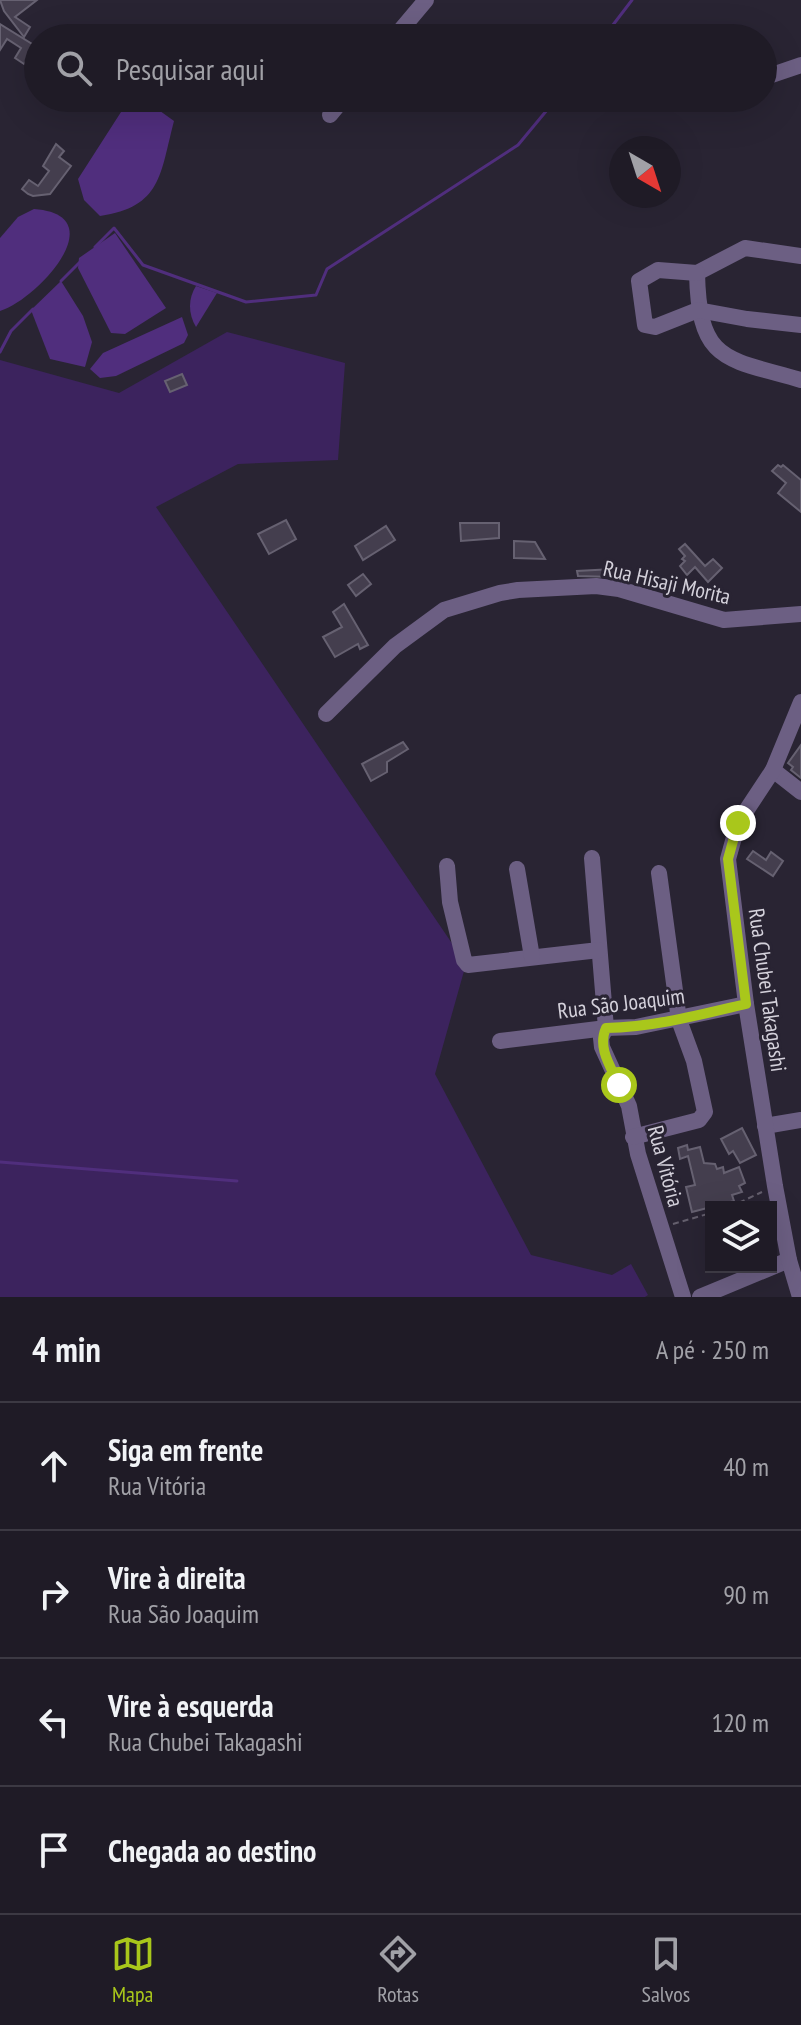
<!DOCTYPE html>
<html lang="pt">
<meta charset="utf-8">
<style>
body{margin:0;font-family:"PT Sans Narrow",sans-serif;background:#27242e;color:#f1f3f6}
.controls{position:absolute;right:24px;bottom:24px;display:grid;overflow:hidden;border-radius:0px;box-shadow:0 8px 32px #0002}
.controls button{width:72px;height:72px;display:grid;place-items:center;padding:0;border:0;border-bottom:2px solid #3c3943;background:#1f1b26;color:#f1f3f6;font:40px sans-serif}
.compass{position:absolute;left:609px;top:136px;width:72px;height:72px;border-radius:50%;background:#1f1b26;box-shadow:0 8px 32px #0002;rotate:141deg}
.stop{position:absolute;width:24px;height:24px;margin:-18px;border:6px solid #a9c71b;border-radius:50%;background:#fff}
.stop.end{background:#a9c71b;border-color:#fff;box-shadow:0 2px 8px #0008}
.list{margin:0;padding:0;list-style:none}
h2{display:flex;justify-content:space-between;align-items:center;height:104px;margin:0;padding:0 32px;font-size:34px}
h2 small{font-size:26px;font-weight:400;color:#a1a1a7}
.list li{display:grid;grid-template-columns:52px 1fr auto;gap:24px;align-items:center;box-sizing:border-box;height:128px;padding:0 32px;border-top:2px solid #3c3943}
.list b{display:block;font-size:30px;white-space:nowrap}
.list p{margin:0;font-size:26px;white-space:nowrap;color:#a1a1a7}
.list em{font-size:26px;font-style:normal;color:#a1a1a7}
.icon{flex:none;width:44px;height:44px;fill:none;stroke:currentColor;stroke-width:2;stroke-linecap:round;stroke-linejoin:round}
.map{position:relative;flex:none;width:801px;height:1297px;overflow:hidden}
.search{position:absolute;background:#1f1b26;box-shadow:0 8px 32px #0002;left:24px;right:24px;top:24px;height:88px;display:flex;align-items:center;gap:20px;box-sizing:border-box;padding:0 28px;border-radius:44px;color:#a1a1a7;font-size:30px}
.sheet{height:616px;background:#1f1b26}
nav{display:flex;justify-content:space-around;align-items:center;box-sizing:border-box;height:112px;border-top:2px solid #3c3943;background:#1f1b26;font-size:22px;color:#a1a1a7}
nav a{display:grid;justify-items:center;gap:4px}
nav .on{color:#a9c71b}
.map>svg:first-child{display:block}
.green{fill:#3c235e}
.water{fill:#502e7d}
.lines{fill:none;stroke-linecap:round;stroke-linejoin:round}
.stream{stroke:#502e7d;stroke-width:3}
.building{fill:#443e4e;stroke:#666171;stroke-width:2}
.path{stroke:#645f6d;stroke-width:2;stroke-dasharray:6 4;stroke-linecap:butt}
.minor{stroke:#6c5f83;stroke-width:16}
.route{stroke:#a9c71b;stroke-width:10}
.labels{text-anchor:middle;stroke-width:6;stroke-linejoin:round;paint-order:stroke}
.street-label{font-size:22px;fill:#d4d1db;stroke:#292433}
</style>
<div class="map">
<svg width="801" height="1297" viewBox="0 0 801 1297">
<rect width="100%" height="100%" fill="#292433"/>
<polygon class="green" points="227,332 345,363 338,460 238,464 156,507 466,964 435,1074 531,1255 612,1275 631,1264 648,1295 645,1297 0,1297 0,360 119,393"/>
<g class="water">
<path d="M130,98H142L174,121C160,174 162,207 100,216L84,200L78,179Z"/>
<path d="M34,209C115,215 38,299 0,311V238L18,217Z"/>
<polygon points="115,233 166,308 125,334 111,333 78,268 79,258"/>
<polygon points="61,281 83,316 92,342 85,367 50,359 31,310"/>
<path d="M196,286L217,293L196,327C188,314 188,298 196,286Z"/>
<polygon points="182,317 188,335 184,343 116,376 100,378 90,369 103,353"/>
</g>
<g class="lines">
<g class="stream">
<polyline points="603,38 632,0"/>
<polyline points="95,247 114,228 143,265 246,302 316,295 327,269 518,145 557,98"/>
<polyline points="61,281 81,261"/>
<polyline points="0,352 11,331 33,309"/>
<polyline points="0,1162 237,1181"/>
</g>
</g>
<g class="building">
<polygon points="0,0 37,0 15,17 30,27 24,37 4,11"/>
<polygon points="0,24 37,47 24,64 15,58 21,48 7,39 0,50"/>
<polygon points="56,144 64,151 59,157 71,166 50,194 33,196 28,194 22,189 29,180 38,186 49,171 43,166"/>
<polygon points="182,374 187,385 170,392 165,381"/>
<polygon points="778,465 781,467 783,465 801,480 801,512 778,493 786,483 772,471"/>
<polygon points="286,520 296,539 269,554 258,534"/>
<polygon points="460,523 499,523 499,538 461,541"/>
<polygon points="386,526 395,540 363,560 355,546"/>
<polygon points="514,541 535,542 545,559 514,558"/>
<polygon points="685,544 705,566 713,559 722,568 708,582 695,567 687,575 680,566 685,561 682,559 685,556 679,549"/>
<polygon points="613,569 613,577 578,576 577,571"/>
<polygon points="363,574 371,584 356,596 348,585"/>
<polygon points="344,604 368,645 360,649 358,644 335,657 323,637 342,627 333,612"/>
<polygon points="403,742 408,749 387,762 387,772 371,781 362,764"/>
<polygon points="801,745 801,778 791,770 793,767 788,763"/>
<polygon points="753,851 766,860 771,852 783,861 773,876 747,859"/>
<polygon points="742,1128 756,1155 740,1163 733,1151 729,1154 721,1139"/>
<polygon points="687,1145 688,1150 700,1147 704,1163 715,1164 717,1169 723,1167 724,1173 739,1167 745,1183 739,1186 742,1192 732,1195 734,1201 692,1212 686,1187 695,1185 688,1156 680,1159 678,1148"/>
</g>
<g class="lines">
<g class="path">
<polyline points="730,1207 762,1192"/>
<polyline points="673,1224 711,1213"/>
</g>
<g class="minor">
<polyline points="394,38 426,0"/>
<polyline points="763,78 801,65"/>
<polyline points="696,103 709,98"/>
<polyline points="330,115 344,98"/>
<path d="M801,256L745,248L697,273C699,363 725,358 801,380"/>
<polyline points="697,273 658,270 639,281 645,325 655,327 698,310 747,319 801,325"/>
<polyline points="326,714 395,646 444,610 500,593 518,590 596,586 619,589 724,620 801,614"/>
<polyline points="773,770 801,792"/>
<polyline points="592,858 606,1028 601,1038 602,1047 629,1106 638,1154 683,1297"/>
<polyline points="447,866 450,902 464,960 468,965 599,950"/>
<polyline points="517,869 532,957"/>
<polyline points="500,1041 606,1028 636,1027 746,1004"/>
<polyline points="765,1126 801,1120"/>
<polyline points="633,1137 699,1120 705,1112 694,1061 679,1020 659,873"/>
<polyline points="700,1297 789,1260"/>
<polyline points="800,1297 789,1260 775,1186 746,1004 728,859 738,823 773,770 801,702"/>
</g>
</g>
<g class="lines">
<path class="route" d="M619,1085C611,1067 597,1048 606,1028C654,1027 699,1015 746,1004L728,859L738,823"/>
</g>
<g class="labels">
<g class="street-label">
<text transform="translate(667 582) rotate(13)" y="8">Rua Hisaji Morita</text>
<text transform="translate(768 990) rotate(82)" y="8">Rua Chubei Takagashi</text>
<text transform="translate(621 1003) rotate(-7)" y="8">Rua São Joaquim</text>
<text transform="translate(666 1166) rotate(75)" y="8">Rua Vitória</text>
</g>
</g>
</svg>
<div class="controls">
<button><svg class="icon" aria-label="layers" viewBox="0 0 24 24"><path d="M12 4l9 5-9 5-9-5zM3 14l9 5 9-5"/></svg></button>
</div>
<svg class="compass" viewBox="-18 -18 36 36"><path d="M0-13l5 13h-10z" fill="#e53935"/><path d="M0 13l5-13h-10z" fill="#a1a1a7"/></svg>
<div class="stop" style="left:619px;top:1085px"></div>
<div class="stop end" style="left:738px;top:823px"></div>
<div class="search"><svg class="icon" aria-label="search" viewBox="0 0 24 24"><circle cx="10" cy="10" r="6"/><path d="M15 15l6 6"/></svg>Pesquisar aqui</div>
</div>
<section class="sheet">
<h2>4 min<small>A pé · 250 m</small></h2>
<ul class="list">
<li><svg class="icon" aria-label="ahead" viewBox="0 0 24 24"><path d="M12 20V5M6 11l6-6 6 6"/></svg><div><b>Siga em frente</b><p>Rua Vitória</p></div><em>40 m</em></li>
<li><svg class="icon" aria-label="right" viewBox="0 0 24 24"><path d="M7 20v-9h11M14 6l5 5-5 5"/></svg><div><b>Vire à direita</b><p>Rua São Joaquim</p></div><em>90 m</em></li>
<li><svg class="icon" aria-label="left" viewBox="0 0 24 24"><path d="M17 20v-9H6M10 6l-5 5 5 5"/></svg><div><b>Vire à esquerda</b><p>Rua Chubei Takagashi</p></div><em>120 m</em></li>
<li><svg class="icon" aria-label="arrive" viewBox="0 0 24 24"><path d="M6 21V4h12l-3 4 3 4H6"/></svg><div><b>Chegada ao destino</b></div></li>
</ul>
</section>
<nav>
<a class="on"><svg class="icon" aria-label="map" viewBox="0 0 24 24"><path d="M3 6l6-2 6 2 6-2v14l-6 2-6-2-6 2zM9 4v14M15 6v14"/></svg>Mapa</a>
<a><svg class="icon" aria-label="directions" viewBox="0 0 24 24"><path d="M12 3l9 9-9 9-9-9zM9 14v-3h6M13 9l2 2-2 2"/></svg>Rotas</a>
<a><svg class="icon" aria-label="saved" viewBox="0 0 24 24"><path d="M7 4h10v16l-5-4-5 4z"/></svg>Salvos</a>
</nav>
